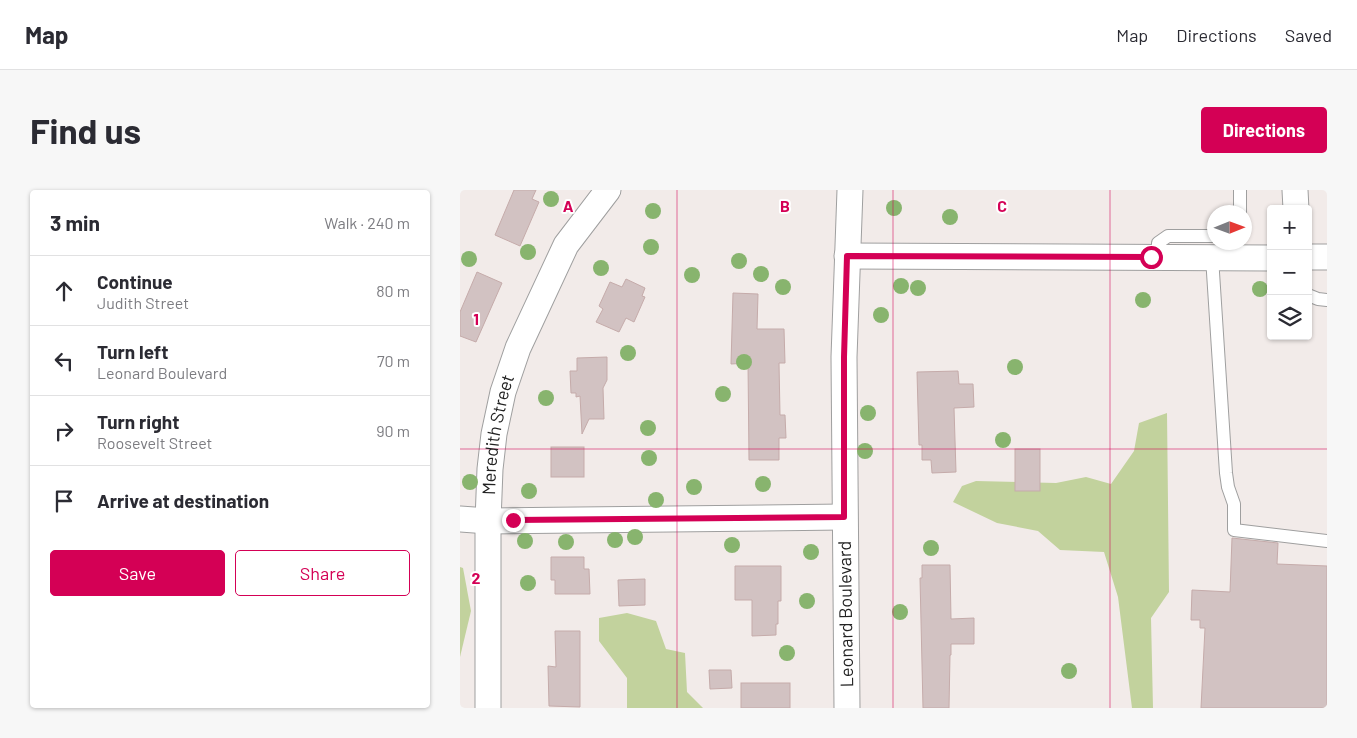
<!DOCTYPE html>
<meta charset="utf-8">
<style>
body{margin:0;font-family:Barlow,sans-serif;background:#f7f7f7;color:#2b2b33}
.controls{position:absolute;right:15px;top:15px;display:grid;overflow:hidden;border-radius:5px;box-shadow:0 1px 4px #0004}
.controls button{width:45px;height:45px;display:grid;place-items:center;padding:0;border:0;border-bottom:1px solid #e1e1e2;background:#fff;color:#2b2b33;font:25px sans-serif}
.compass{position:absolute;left:747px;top:15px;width:45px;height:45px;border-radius:50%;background:#fff;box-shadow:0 1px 4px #0004;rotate:89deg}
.stop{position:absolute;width:15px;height:15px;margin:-11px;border:4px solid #d40055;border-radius:50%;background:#fff}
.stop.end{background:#d40055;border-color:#fff;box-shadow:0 1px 5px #0008}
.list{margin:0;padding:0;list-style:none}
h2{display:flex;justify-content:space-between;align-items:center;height:65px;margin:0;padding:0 20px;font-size:21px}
h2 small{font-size:16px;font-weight:400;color:#7c7c81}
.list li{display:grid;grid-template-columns:32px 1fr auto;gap:15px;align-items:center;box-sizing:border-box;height:70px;padding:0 20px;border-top:1px solid #e1e1e2}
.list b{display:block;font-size:19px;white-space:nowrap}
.list p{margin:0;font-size:16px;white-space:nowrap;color:#7c7c81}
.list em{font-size:16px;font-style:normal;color:#7c7c81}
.actions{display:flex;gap:10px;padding:15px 20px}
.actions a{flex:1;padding:11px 0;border:1px solid #d40055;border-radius:5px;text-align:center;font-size:18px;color:#d40055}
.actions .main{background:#d40055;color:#fff}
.icon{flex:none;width:28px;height:28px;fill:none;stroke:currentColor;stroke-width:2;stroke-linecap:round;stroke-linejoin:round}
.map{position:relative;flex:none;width:867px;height:518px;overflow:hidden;border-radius:5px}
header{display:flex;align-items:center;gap:30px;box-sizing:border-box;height:70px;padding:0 25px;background:#fff;border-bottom:1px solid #e1e1e2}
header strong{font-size:24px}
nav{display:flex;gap:28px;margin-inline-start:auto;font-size:18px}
.intro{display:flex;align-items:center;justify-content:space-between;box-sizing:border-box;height:120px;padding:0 30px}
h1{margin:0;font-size:35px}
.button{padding:12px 22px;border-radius:5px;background:#d40055;color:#fff;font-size:18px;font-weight:700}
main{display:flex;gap:30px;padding:0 30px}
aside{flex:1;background:#fff;border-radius:5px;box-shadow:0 1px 4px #0004}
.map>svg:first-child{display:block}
.forest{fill:#c2d29d}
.building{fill:#d2c2c2;stroke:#c5abaa}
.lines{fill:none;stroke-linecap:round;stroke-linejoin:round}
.lane-casing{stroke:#9f9f9f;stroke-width:14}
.street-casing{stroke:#9f9f9f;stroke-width:27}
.lane{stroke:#fff;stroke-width:12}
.street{stroke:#fff;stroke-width:25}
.tree{fill:#88b46e}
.route{stroke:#d40055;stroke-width:6}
.grid{fill:none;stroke:#d40055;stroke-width:1;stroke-opacity:0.55}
.labels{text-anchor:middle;stroke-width:4;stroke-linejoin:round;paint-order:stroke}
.street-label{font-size:18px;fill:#222;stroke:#fff}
.grid-label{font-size:16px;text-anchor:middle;font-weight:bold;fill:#d40055;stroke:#fff;stroke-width:4;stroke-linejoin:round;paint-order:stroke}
</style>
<header>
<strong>Map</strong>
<nav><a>Map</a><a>Directions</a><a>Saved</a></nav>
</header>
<div class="intro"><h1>Find us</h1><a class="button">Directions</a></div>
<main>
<aside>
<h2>3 min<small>Walk · 240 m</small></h2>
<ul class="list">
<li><svg class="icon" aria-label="ahead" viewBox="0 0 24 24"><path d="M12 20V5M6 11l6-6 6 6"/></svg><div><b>Continue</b><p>Judith Street</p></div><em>80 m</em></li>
<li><svg class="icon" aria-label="left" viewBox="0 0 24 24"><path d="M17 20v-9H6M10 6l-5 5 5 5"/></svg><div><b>Turn left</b><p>Leonard Boulevard</p></div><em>70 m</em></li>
<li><svg class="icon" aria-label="right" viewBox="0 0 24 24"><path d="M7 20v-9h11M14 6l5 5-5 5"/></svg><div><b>Turn right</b><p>Roosevelt Street</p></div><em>90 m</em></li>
<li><svg class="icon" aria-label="arrive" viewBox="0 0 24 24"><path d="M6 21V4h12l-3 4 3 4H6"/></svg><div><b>Arrive at destination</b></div></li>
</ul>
<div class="actions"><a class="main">Save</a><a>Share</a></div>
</aside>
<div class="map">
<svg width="867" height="518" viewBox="0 0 867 518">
<rect width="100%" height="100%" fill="#f2ebe9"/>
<g class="forest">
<polygon points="707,223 709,402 691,428 693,518 672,518 658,407 644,362 600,360 578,341 537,333 493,312 502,296 516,291 596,293 626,287 651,294 674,261 679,233"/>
<polygon points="0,377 3,378 11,421 0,467"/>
<polygon points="167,423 196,431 206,459 225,463 227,502 243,518 167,518 167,488 139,451 139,428"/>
</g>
<g class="building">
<polygon points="54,0 76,0 72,9 79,12 60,56 35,45"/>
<polygon points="17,82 42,93 16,152 0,146 0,122"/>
<polygon points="166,89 185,98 182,106 185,107 174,132 166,128 159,142 136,132 143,119 139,116 150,92 162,97"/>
<polygon points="273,103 298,104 297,139 324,139 325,173 319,173 320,225 325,225 326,248 319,248 319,270 289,270 288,173 271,174"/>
<polygon points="147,167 147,190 143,198 144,229 129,229 122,244 120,206 116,207 116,203 111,203 110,181 117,181 117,168"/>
<polygon points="498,181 499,194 513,194 514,217 494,218 496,282 472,283 471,270 462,270 462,255 459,255 457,182"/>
<rect x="91" y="257" width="33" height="30"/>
<rect x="555" y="259" width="25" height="42"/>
<polygon points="772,348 818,353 817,374 867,376 867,518 741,518 745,438 740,438 740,430 731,430 732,400 770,402"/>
<polygon points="91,367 124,367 124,379 129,379 130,404 95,404 95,390 91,390"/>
<polygon points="462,375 490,375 491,429 514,428 514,454 491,454 491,465 490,465 489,518 463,518 460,388 462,388"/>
<polygon points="275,376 321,376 321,411 318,411 318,434 316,434 316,445 292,446 292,410 275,410"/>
<polygon points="185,389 185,415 159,416 158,390"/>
<polygon points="95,441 120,441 120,517 89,516 88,476 96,477"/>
<polygon points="249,480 271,480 272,498 250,499"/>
<rect x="281" y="493" width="49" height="25"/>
</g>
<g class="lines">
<defs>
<g id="lane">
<polyline points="780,22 780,0"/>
<polyline points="698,67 698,53 708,46 754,46"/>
<polyline points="752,67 766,283 768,297 774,314 774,340 867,351"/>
<polyline points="848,105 858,109 867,110"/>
</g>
<g id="street">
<polyline points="835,0 836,19"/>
<polyline points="387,66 811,68"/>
<polyline points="848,67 867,67"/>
<polyline points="0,329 28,331 384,327"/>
<path id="s1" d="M28,518V331L30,279L34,244L43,202L58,158L106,55L148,0"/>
<polyline points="387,518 384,167 390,0"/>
</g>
</defs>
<use href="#lane" class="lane-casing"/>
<use href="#street" class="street-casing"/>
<use href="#lane" class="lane"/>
<use href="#street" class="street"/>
</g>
<g class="tree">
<circle cx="91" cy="9" r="8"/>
<circle cx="434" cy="18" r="8"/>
<circle cx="193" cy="21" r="8"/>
<circle cx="490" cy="27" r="8"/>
<circle cx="191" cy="57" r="8"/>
<circle cx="68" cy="62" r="8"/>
<circle cx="9" cy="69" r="8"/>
<circle cx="279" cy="71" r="8"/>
<circle cx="141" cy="78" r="8"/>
<circle cx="301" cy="84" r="8"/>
<circle cx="232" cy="85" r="8"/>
<circle cx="441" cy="96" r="8"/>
<circle cx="323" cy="97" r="8"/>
<circle cx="458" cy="98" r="8"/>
<circle cx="800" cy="99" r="8"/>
<circle cx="683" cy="110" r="8"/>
<circle cx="421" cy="125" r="8"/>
<circle cx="168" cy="163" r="8"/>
<circle cx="284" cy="172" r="8"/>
<circle cx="555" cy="177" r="8"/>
<circle cx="263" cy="204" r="8"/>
<circle cx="86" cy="208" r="8"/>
<circle cx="408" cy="223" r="8"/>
<circle cx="188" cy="238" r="8"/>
<circle cx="543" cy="250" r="8"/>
<circle cx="405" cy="261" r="8"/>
<circle cx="189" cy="268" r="8"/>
<circle cx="10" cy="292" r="8"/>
<circle cx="303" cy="294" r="8"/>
<circle cx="234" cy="297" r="8"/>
<circle cx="69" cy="301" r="8"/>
<circle cx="196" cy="310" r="8"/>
<circle cx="175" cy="347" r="8"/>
<circle cx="155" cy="350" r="8"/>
<circle cx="65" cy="351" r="8"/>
<circle cx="106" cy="352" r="8"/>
<circle cx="272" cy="355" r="8"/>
<circle cx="471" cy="358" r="8"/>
<circle cx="351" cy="362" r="8"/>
<circle cx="68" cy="393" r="8"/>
<circle cx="347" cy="411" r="8"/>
<circle cx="440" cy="422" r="8"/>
<circle cx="327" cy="463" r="8"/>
<circle cx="609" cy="481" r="8"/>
</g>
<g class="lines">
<polyline class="route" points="53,330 384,327 384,167 387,66 691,67"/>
</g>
<path class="grid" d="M217,0V518M433,0V518M650,0V518M0,259H867"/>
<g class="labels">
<g class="street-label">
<text dy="6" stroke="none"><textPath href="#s1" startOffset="274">Meredith Street</textPath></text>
<text transform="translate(386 424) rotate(-91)" y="6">Leonard Boulevard</text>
</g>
</g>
<g class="grid-label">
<text x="108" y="22">A</text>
<text x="325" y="22">B</text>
<text x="542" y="22">C</text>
<text x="16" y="135">1</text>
<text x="16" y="394">2</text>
</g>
</svg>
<div class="controls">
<button>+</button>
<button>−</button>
<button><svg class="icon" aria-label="layers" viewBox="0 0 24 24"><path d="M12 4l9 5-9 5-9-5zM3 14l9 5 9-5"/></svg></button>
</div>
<svg class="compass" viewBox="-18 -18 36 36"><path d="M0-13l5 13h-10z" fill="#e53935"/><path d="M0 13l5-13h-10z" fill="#7c7c81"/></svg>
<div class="stop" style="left:691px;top:67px"></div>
<div class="stop end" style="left:53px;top:330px"></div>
</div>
</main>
